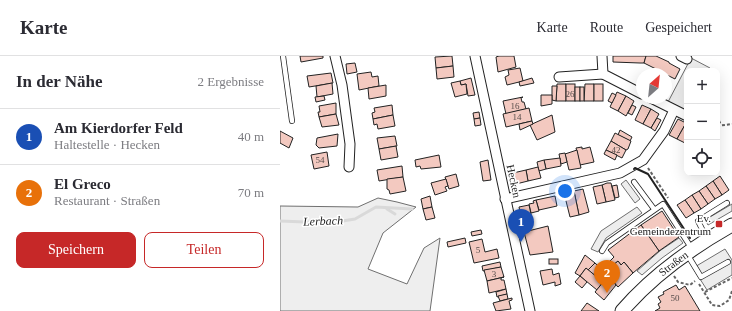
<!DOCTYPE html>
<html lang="de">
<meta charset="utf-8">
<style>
body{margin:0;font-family:Georgia,serif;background:#f2f2f3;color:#2b2b33}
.controls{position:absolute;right:12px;top:12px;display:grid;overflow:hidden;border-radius:8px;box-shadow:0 4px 16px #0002}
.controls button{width:36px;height:36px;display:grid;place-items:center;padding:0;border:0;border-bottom:1px solid #e1e1e2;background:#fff;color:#2b2b33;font:20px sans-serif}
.compass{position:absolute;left:356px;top:12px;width:36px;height:36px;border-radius:50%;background:#fff;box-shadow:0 4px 16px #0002;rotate:27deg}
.you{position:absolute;left:285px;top:135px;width:14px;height:14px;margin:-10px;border:3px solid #fff;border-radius:50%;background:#1a73e8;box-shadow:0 0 0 6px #1a73e833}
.badge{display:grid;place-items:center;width:26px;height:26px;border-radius:50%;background:#c62828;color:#fff;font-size:13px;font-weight:700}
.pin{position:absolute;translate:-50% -33px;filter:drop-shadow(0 1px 2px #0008)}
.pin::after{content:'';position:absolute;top:21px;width:14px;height:12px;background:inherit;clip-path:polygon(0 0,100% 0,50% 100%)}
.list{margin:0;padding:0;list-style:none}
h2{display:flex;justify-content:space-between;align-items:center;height:52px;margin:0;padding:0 16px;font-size:17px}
h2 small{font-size:13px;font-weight:400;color:#7c7c81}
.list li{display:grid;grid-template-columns:26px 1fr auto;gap:12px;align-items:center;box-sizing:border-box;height:56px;padding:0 16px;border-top:1px solid #e1e1e2}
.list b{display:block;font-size:15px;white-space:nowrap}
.list p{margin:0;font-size:13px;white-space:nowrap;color:#7c7c81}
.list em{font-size:13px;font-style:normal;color:#7c7c81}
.actions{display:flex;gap:8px;padding:12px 16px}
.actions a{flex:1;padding:9px 0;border:1px solid #c62828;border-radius:8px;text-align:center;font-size:14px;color:#c62828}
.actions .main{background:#c62828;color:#fff}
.icon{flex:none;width:22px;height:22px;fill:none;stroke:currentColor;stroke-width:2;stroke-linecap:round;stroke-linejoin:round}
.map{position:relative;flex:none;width:452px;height:255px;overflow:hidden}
header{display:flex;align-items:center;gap:24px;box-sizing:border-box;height:56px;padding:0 20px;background:#fff;border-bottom:1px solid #e1e1e2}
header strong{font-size:19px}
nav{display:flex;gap:22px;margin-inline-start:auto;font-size:14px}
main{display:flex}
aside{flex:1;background:#fff}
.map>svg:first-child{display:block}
.green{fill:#eee;stroke:#6f6f6f}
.parking{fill:#ededed;stroke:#6f6f6f}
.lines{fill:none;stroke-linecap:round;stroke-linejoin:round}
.stream{stroke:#d9d9d9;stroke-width:3}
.building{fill:#f3c9c0;stroke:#222}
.lane-casing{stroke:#222;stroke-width:6}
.street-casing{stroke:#222;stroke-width:11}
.secondary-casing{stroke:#222;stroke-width:15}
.path{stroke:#646464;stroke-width:2;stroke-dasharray:3 2;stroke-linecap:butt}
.lane{stroke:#fff;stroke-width:4.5}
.street{stroke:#fff;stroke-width:9}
.secondary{stroke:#fff;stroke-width:13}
.wall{stroke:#222;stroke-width:2}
.poi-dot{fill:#c62828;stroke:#fff;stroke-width:1.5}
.labels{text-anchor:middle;stroke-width:3;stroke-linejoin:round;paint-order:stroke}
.number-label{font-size:9px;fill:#564c4a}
.street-label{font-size:11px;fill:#222;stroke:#fff}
.poi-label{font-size:11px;fill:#222;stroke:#fff;text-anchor:end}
.water-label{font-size:12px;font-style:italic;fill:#222;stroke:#fff}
</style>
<header>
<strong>Karte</strong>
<nav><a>Karte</a><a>Route</a><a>Gespeichert</a></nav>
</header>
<main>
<aside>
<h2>In der Nähe<small>2 Ergebnisse</small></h2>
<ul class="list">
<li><span class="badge" style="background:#1a4fb4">1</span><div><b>Am Kierdorfer Feld</b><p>Haltestelle · Hecken</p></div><em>40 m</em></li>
<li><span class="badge" style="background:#e8710a">2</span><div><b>El Greco</b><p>Restaurant · Straßen</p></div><em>70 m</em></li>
</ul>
<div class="actions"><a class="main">Speichern</a><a>Teilen</a></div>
</aside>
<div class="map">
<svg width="452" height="255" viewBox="0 0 452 255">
<rect width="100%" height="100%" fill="#fff"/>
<g class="green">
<polygon points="411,2 430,12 431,15 407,15 407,56 388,46"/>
<polygon points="98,142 117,146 136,151 103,177 88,213 127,228 144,192 160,182 150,255 0,255 0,150 78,151"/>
</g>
<g class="parking">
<polygon points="346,124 360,143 355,147 341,128"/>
<polygon points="452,148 452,155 428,169 425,164"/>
<polygon points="357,151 362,157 326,182 318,196 311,193 321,175"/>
<polygon points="399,182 403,187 382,202 362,219 357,215 381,194"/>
<polygon points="445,193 452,204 452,219 427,234 413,212"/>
</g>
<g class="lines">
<g class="stream">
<polyline points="107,153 115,158"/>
<polyline points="0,165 50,167 75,163 96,151 132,153"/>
</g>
</g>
<g class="building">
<polygon points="20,0 43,0 43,2 21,6"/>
<polygon points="172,0 173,10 156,12 155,1"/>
<polygon points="219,0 234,0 236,11 218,16 216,1"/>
<polygon points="333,0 366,0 364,7 360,7 333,6"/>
<polygon points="366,0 376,0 389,6 389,7 400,13 395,23 387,19 386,20 386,18 373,18 376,13 364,7"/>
<polygon points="75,7 77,16 67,18 66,8"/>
<polygon points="173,10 174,21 157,23 156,12"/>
<polygon points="240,12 243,25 227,29 225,21 229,19 228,14"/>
<polygon points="91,16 92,21 98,20 99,30 79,34 77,18"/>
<polygon points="51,17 53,27 29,31 27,20"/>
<polygon points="191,22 195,39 188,40 186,28 181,29 180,25"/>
<polygon points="252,22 254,27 240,30 239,26"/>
<polygon points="180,25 181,29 186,28 187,38 175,41 171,27"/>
<polygon points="52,27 53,38 37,41 36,30"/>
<polygon points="277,28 286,28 286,45 276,45"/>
<rect x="286" y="28" width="9" height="17"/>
<polygon points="305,28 314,28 314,45 304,45"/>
<rect x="314" y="28" width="9" height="17"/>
<polygon points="106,29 106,40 89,43 88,32"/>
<polygon points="272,30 277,30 276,45 272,44"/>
<rect x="295" y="31" width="5" height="14"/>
<rect x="300" y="31" width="4" height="14"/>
<polygon points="337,36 346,40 338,55 330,51"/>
<polygon points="332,37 336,39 332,47 328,45"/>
<polygon points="261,39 272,39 272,48 261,50"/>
<polygon points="44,40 45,44 36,46 35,41"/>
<polygon points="346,40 354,45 346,60 338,55"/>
<polygon points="243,41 241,42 242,46 244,46 246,53 226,58 223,45"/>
<polygon points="56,47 56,58 39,61 38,56 40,56 39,50"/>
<polygon points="112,49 113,59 93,63 92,57 95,56 94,52"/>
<polygon points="352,49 356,51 352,59 348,57"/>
<polygon points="362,49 371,53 363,68 355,64"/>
<polygon points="249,52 252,65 226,71 223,58"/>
<polygon points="371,53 379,58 371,72 363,68"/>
<polygon points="199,56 200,62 194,63 193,57"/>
<polygon points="56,58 59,69 42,71 39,61"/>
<polygon points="113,59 115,70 98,73 97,68 94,69 93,63"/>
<polygon points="272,59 275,76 257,84 250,69"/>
<polygon points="200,62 201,69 195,70 194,63"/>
<polygon points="377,62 381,64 375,75 371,72"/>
<polygon points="398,63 406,67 397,83 389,79"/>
<polygon points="252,65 253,68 240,74 239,68"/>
<polygon points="406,67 407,68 407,83 405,87 397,83"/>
<polygon points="340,74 352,81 350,85 338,79"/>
<polygon points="0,75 13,82 9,92 0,87"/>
<polygon points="335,77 351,85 348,93 346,94 331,85"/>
<polygon points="58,78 57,90 39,92 36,89 37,82"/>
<polygon points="115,80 117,90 99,93 97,82"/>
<polygon points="331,85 346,94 342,102 326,94"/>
<polygon points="116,90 118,101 101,104 99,93"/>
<polygon points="302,91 302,93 310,91 314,106 300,109 296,92"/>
<polygon points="297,94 301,112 289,114 285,98"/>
<polygon points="326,94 337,99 335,104 324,98"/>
<polygon points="47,96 49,110 34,113 31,99"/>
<polygon points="285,97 287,106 281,108 279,98"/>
<polygon points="159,99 161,111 141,113 140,110 136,111 135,104"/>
<polygon points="280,102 281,110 266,113 264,104"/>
<polygon points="208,104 211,124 203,125 200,106"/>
<polygon points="264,104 266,113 259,115 257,106"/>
<polygon points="122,110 123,121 99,125 97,114"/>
<polygon points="258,111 261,122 248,125 246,114"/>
<polygon points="246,114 248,125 236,128 233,117"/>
<polygon points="176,118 179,130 169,133 165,121"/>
<polygon points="440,120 449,134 442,139 433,125"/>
<polygon points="123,121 126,135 110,138 109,134 107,133 107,123"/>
<polygon points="166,123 168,130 165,131 167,135 155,139 151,127"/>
<polygon points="433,125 442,139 435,143 426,130"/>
<polygon points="327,127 331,127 335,144 326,146 322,129"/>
<polygon points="322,129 326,146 317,148 313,131"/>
<polygon points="337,129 339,141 335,142 332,130"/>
<polygon points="426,130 435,143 428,148 419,135"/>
<polygon points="303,133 309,156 299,159 294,135"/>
<polygon points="294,135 299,159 290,161 284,137"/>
<polygon points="419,135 428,148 421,153 412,139"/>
<polygon points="412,139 421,153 414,157 405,144"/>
<polygon points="150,140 152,151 143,153 141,143"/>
<polygon points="275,140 277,150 259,154 256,144"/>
<polygon points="256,144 259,155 251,157 249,148 254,147 253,145"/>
<polygon points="405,144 414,157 406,162 397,149"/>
<polygon points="249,149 252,163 242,165 239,151"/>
<polygon points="152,151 155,162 146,164 143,153"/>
<polygon points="382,155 399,181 379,195 361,169"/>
<polygon points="361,169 379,195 353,217 344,206 341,209 338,205 325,216 322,213 334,201 328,194"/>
<polygon points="268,170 273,196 250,199 244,176"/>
<polygon points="201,174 202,178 192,180 191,176"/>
<polygon points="185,182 186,187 168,191 167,186"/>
<polygon points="202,183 205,196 217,193 219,202 194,207 189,186"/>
<polygon points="305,199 315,207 308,214 306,212 300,220 295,217"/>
<rect x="269" y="203" width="9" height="5"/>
<polygon points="338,205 341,209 344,206 353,217 338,231 325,216"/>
<polygon points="220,206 221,211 203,215 202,210"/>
<polygon points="315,207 327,218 322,223 324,225 323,226 308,214"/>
<polygon points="221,211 224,221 207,225 204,214"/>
<polygon points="306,212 323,226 317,234 300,220"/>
<polygon points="272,213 273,219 279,217 281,228 275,230 275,226 263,229 260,215"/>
<polygon points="327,218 336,229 324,244 315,236 324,225 322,223"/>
<polygon points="300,220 307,226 302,232 295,226"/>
<polygon points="224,221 221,222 221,224 224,224 226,233 209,237 207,225"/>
<polygon points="396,229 399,234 405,230 420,255 375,255 380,252 378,248 381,246 378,241 384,238 383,236"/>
<polygon points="226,233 227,238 217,241 216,236"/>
<polygon points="227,238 228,243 220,245 218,240"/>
<polygon points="232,242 232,244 229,245 231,253 216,255 213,247"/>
<polygon points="307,247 319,255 301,255"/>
</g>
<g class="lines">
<defs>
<g id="lane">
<polyline points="3,0 12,65"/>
<polyline points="354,126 374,153"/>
<polyline points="427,183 418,165 447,147"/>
<polyline points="322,195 327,187 383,148 412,193"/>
<polyline points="407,198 421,221 448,206"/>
</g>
<g id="street">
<polyline points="55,0 62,29 70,88 69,111"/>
<polyline points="195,0 250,255"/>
<polyline points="322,0 323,18 362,38"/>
<polyline points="401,0 407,3"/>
<polyline points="279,21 323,18"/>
<polyline points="371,42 407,60"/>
<polyline points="225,143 340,117 363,104 384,75 394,54"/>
</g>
<g id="secondary">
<path id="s1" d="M342,255C373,219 411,192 452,169"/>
</g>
</defs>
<use href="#lane" class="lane-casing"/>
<use href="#street" class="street-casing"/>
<use href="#secondary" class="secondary-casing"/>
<g class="path">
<polyline points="437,60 441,69"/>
<polyline points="437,70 452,68"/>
<polyline points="368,112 388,142"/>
<polyline points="394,220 398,226 410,229 415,225"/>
<polyline points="419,228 432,249 440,250 449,244 452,235"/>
<polyline points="425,236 452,222"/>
</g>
<use href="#lane" class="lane"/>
<use href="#street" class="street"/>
<use href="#secondary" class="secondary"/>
<polyline class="wall" points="354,113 355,112 368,118 410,182"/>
</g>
<rect class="poi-dot" x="435" y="164" width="8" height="8" rx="2"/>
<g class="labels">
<g class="number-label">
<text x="290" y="41">26</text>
<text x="235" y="53">16</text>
<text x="237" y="64">14</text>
<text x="336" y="97">42</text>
<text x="40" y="107">54</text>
<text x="198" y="197">5</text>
<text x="214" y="221">3</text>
<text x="395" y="245">50</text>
</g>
<g class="street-label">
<text transform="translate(234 125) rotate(78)" y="4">Hecken</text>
<text dy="4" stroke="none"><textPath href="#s1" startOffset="70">Straßen</textPath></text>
</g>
<g class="poi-label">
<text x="431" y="166">Ev.<tspan x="431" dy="13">Gemeindezentrum</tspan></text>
</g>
<g class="water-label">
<text transform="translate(43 165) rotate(-2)" y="4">Lerbach</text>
</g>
</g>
</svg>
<div class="controls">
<button>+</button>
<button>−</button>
<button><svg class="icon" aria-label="locate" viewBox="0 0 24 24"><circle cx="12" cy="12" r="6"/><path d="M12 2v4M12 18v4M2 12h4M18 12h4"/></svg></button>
</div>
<svg class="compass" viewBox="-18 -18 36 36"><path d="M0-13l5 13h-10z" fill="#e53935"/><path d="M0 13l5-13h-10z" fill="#7c7c81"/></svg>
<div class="you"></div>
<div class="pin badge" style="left:241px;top:186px;background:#1a4fb4">1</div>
<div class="pin badge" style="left:327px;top:237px;background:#e8710a">2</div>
</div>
</main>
